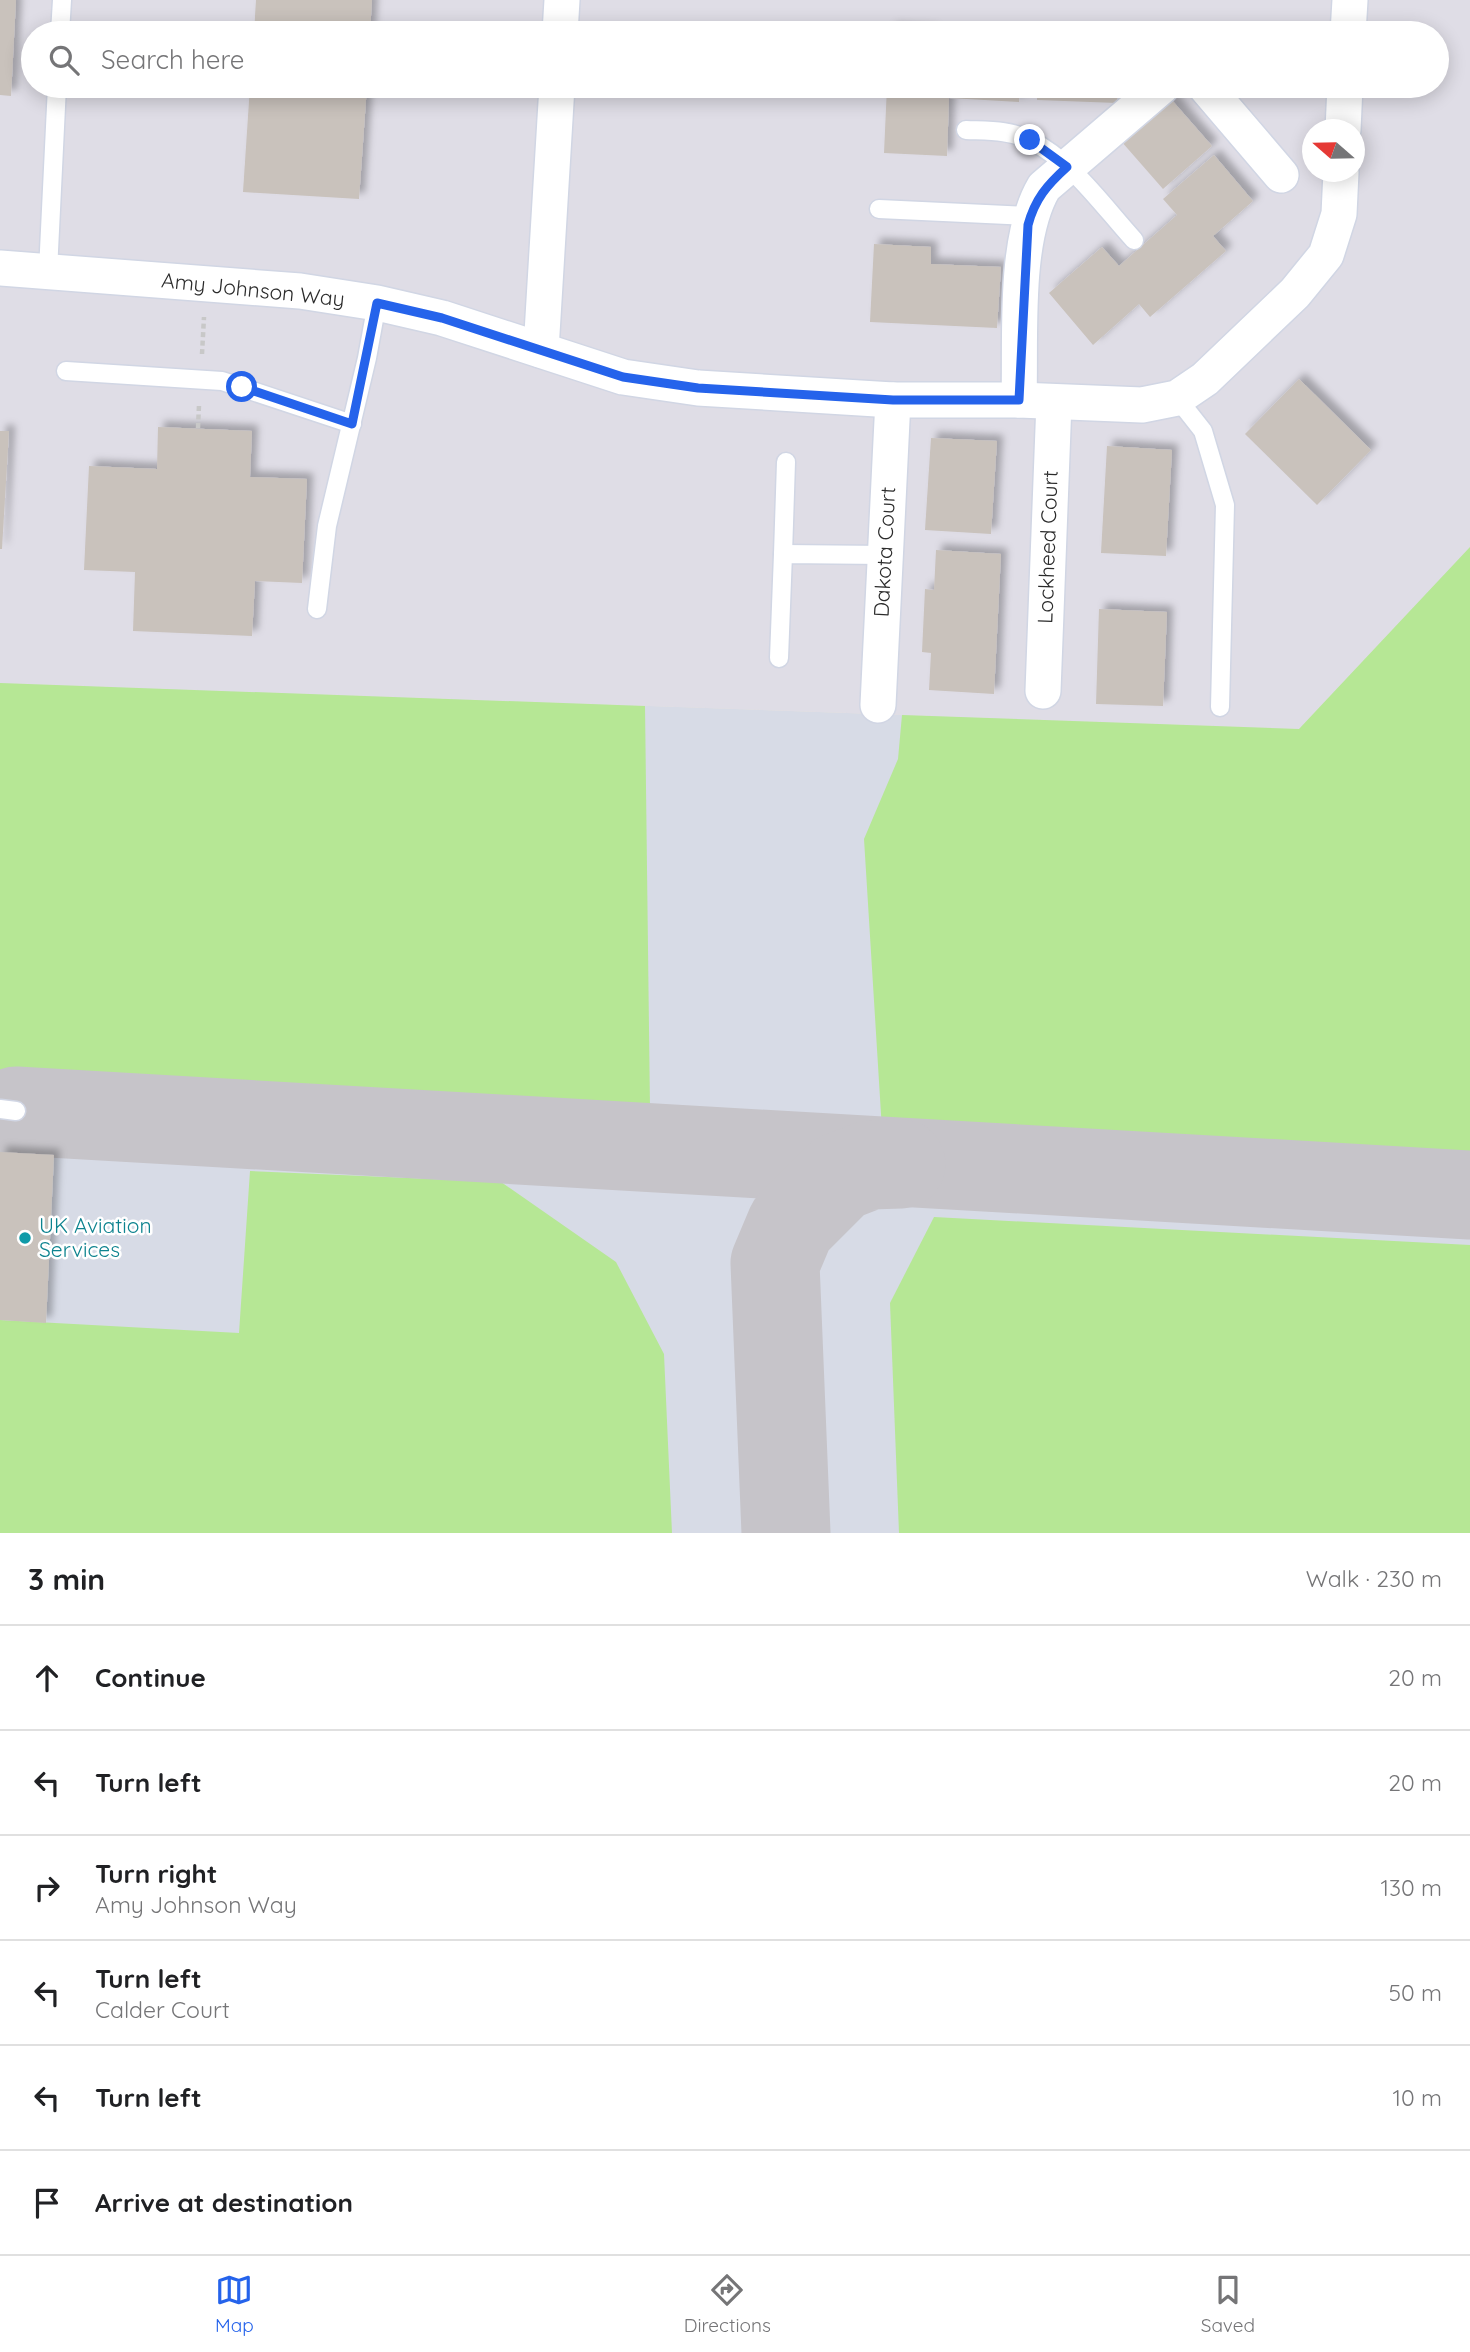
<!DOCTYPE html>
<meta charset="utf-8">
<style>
body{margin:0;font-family:Quicksand,sans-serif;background:#f2f2f2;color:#202124}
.compass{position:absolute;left:1302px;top:119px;width:63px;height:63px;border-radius:50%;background:#fff;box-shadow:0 4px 18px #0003;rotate:290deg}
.stop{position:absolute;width:21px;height:21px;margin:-16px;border:5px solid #2563eb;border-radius:50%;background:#fff}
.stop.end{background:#2563eb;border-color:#fff;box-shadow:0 2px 7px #0008}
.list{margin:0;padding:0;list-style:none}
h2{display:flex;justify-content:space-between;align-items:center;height:91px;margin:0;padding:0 28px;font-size:30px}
h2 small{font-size:23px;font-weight:400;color:#757577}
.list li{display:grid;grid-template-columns:46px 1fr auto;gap:21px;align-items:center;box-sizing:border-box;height:105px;padding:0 28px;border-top:2px solid #e0e0e0}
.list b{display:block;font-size:26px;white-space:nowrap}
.list p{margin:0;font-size:23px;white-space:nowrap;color:#757577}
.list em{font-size:23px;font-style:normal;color:#757577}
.icon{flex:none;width:38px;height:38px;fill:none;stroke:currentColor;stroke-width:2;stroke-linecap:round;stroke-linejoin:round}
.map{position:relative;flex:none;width:1470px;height:1533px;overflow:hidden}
.search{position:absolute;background:#fff;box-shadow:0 4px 18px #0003;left:21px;right:21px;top:21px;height:77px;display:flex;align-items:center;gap:18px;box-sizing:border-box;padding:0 24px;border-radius:38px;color:#757577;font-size:26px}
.sheet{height:721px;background:#fff}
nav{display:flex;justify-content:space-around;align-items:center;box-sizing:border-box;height:98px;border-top:2px solid #e0e0e0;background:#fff;font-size:19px;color:#757577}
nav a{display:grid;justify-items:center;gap:4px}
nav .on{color:#2563eb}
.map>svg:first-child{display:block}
.industrial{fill:#dfdde6;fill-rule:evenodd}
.airport{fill:#d7dbe6}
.green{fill:#b6e795}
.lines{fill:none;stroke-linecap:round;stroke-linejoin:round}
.taxiway{stroke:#c6c4c9;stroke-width:89}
.building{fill:#c9c2bc;filter:url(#shadow)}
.service-casing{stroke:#d1d6e4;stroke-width:21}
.minor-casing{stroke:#d1d6e4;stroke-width:38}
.path{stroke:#c8c8c8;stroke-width:4.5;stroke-dasharray:5 3.5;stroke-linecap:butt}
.service{stroke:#fff;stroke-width:18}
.minor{stroke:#fff;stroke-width:35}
.route{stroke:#2563eb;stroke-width:9}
.culture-dot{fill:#0f9aa8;stroke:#fff;stroke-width:2.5}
.labels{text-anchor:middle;stroke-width:5;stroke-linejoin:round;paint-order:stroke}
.street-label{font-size:21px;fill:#2b2b2b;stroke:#fff}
.culture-label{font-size:21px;fill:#0d838f;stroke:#fff;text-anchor:start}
</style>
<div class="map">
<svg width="1470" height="1533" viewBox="0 0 1470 1533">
<defs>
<filter id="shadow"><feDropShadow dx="6" dy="-6" stdDeviation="3.5" flood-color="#0004"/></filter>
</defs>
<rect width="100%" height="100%" fill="#eee5dc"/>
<path class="industrial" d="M0,0H1470V547L1299,729L0,683ZM33,33H1437V86H33ZM1312,130H1354V172H1312Z"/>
<polygon class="airport" points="1470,547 1470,1533 0,1533 0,683 1299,729"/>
<g class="green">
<polygon points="1470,547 1470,1159 882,1130 864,839 898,759 902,715 1299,729"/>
<polygon points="0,683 645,706 650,1109 0,1070"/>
<polygon points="250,1171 501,1182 616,1262 664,1354 672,1533 0,1533 0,1320 239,1333"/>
<polygon points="934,1217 1470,1245 1470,1533 899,1533 890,1303"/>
</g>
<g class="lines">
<g class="taxiway">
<polyline points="16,1111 1470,1195"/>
<polyline points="786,1533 775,1263 791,1225 839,1177 870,1165 901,1164"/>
</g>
</g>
<g class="building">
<polygon points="0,0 16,0 11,96 0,95"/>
<polygon points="256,0 372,0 370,33 254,33"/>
<polygon points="890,29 932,31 932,33 890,33"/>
<polygon points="250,86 367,86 359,199 243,192"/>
<polygon points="887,86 1020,86 1019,102 949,98 947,156 884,153"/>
<polygon points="1037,86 1118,86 1117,103 1037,100"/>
<polygon points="1170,98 1212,146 1163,189 1121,141"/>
<polygon points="1214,155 1253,201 1213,236 1226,251 1150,317 1139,304 1093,345 1049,293 1102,247 1119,266 1177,215 1163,199"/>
<polygon points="874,244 931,247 931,264 1001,267 997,328 870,322"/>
<polygon points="1299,379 1371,450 1317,505 1245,434"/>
<polygon points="158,427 252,431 250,477 307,479 302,583 255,581 252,636 133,631 135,572 84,570 89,466 157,469"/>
<polygon points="0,431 9,431 2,549 0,549"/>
<polygon points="931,438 997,441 991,534 925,530"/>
<polygon points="1107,446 1172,450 1166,556 1101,553"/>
<polygon points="936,550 1001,554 994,694 929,690 931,653 922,652 925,589 934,590"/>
<polygon points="1099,609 1167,612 1163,706 1096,704"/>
<polygon points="0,1152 54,1155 46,1323 0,1320"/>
</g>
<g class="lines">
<defs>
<g id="service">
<polyline points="60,33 62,0"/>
<path d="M966,130C988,131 1010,130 1030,140C1072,161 1103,206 1134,240"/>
<polyline points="879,209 1030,216"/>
<polyline points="48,271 57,86"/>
<polyline points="66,371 222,381 352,424"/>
<polyline points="1177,398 1203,431 1225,505 1220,707"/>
<polyline points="783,554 786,462"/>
<polyline points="317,609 327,526 367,358 377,303"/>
<polyline points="779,658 783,554 885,555"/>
<polyline points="0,1109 16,1111"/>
</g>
<g id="minor">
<polyline points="560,33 562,0"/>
<polyline points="1348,33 1350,0"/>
<polyline points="1205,86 1281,175"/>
<polyline points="1343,130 1345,86"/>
<polyline points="0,268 300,291 377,303 442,318 623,377 698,388 893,400 1019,400 1142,405 1177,398 1205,379 1295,293 1326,255 1339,214 1341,172"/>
<polyline points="541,350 557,86"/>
<path d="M1019,400C1021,338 1013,239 1044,187L1162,86"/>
<polyline points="1043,691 1054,402"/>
<polyline points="878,705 893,400"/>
</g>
</defs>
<use href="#service" class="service-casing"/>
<use href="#minor" class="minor-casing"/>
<g class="path">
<polyline points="202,354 204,317"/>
<polyline points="198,428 199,405"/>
</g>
<use href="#service" class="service"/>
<use href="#minor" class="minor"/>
</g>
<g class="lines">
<path class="route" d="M242,387L352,424L377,303L442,318L623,377L698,388L893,400H1019L1028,225C1035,199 1047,185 1067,167L1030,140"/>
</g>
<circle class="culture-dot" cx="25" cy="1238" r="7"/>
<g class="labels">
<g class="street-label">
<text transform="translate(253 290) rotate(6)" y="7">Amy Johnson Way</text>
<text transform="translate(1048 547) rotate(-88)" y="7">Lockheed Court</text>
<text transform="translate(885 552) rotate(-87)" y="7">Dakota Court</text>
</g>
<g class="culture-label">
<text x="39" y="1233">UK Aviation<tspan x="39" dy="24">Services</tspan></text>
</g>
</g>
</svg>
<svg class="compass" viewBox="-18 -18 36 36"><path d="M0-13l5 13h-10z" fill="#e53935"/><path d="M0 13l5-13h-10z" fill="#757577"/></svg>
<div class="stop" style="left:242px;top:387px"></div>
<div class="stop end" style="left:1030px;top:140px"></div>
<div class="search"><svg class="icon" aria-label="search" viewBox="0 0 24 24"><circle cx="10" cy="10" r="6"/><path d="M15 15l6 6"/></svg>Search here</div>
</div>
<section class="sheet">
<h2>3 min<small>Walk · 230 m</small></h2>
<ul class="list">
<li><svg class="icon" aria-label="ahead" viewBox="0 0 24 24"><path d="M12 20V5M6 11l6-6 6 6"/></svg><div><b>Continue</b></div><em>20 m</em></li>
<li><svg class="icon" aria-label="left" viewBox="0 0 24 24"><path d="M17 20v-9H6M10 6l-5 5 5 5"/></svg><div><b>Turn left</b></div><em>20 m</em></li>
<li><svg class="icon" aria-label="right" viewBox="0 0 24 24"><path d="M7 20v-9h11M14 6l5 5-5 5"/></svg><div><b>Turn right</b><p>Amy Johnson Way</p></div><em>130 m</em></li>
<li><svg class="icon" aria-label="left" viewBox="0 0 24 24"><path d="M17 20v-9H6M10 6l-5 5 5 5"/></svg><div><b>Turn left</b><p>Calder Court</p></div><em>50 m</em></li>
<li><svg class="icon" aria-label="left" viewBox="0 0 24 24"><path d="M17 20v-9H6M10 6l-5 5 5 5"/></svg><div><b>Turn left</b></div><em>10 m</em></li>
<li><svg class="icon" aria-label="arrive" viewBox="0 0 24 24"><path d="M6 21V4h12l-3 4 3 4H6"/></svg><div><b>Arrive at destination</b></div></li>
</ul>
</section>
<nav>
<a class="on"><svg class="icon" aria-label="map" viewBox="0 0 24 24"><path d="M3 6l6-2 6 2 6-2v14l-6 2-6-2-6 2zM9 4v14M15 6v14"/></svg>Map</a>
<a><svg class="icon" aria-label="directions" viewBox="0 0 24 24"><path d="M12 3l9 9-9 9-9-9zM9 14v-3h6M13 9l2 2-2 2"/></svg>Directions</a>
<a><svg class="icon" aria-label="saved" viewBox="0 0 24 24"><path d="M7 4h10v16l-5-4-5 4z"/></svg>Saved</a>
</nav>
